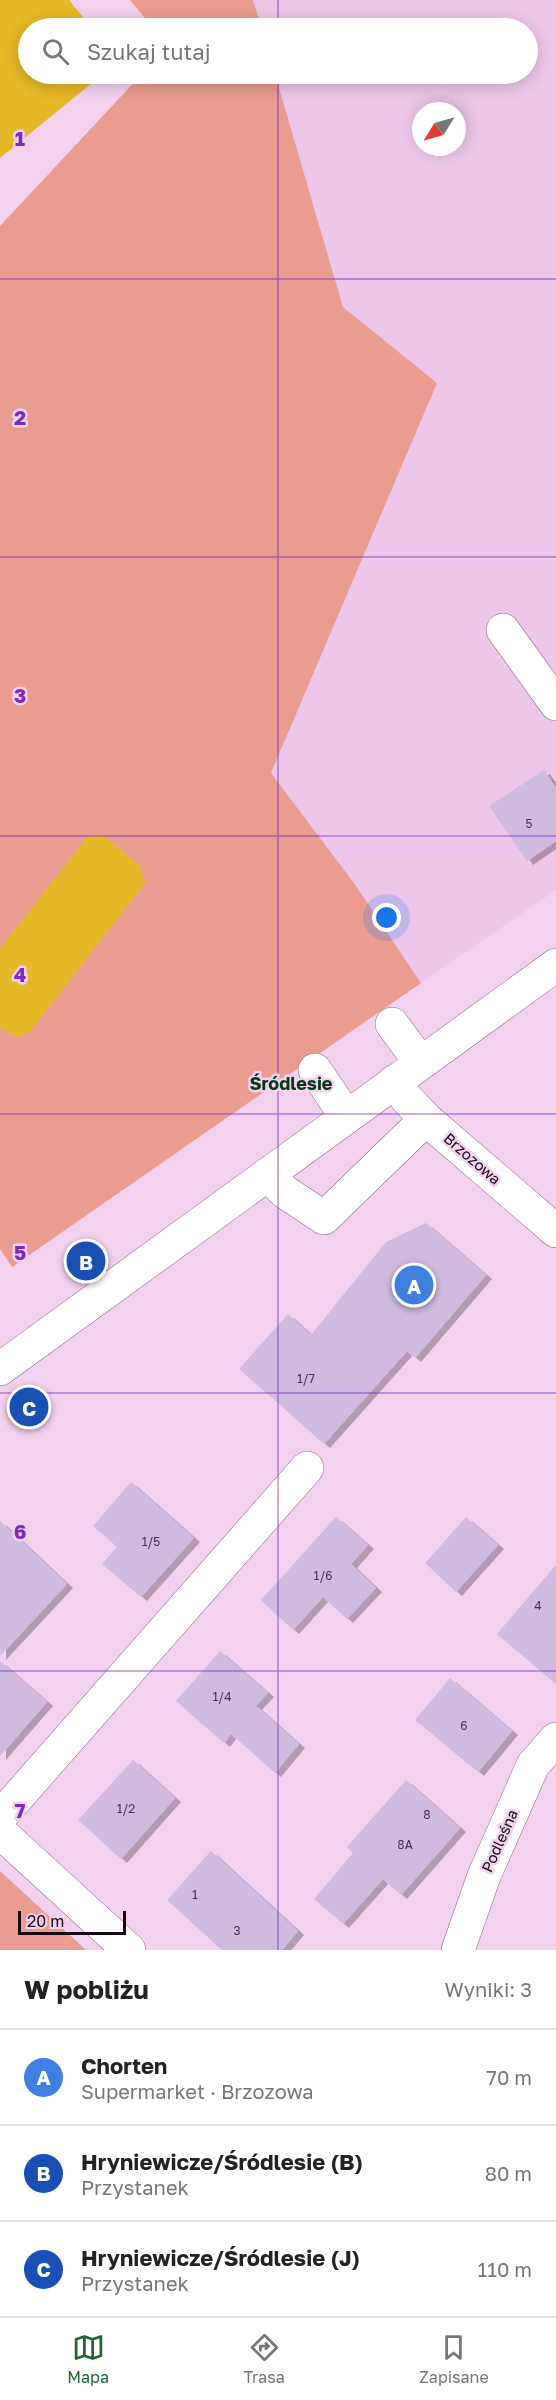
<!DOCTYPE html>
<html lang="pl">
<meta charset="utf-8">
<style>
body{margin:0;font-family:"Golos Text",sans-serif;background:#f2f2f2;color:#222}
.compass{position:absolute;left:412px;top:102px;width:54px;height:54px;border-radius:50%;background:#fff;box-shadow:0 3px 15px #0003;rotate:233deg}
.scale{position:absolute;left:18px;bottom:15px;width:108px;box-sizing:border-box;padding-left:6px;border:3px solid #150a14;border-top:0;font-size:16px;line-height:21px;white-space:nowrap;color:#150a14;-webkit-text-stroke:4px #f3d2f0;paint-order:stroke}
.you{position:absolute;left:387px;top:918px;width:21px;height:21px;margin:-15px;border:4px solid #fff;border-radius:50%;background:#1a73e8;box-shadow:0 0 0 9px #1a73e833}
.badge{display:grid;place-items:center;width:39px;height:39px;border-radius:50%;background:#1e6633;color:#fff;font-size:20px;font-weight:700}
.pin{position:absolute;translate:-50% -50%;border:3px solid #fff;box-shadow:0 2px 6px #0006}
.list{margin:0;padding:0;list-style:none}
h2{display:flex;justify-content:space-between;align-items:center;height:78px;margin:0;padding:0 24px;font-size:26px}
h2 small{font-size:20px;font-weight:400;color:#767676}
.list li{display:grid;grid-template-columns:39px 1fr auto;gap:18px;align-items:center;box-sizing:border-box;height:96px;padding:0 24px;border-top:2px solid #e0e0e0}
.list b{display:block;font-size:22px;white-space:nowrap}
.list p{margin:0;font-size:20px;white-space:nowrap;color:#767676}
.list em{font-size:20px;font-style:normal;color:#767676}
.icon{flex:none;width:33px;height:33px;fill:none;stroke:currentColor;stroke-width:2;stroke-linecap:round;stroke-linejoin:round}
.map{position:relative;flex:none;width:556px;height:1950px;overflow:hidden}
.search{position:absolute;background:#fff;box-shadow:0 3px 15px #0003;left:18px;right:18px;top:18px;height:66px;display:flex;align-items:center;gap:15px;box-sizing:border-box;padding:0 21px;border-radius:33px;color:#767676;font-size:22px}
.sheet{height:366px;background:#fff}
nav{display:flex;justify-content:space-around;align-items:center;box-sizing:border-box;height:84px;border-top:2px solid #e0e0e0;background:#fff;font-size:16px;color:#767676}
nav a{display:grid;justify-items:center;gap:3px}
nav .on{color:#1e6633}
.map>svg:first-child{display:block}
.built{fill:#edc6e9;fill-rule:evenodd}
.green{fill:#ea9c90}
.water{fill:#e5b827}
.building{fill:#cebbdf;filter:url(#shadow)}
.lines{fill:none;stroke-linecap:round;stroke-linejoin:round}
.minor-casing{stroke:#886b85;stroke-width:34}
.minor{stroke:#fff;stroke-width:33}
.grid{fill:none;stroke:#7b2cbf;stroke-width:1.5;stroke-opacity:0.55}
.labels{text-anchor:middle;stroke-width:5;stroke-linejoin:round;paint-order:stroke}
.number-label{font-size:12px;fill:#433647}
.street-label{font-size:15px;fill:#150a14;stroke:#f3d2f0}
.quarter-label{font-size:18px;font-weight:bold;fill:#053916;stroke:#f3d2f0}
.grid-label{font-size:20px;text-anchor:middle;font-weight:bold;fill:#7b2cbf;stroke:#f3d2f0;stroke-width:5;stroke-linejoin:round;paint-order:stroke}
</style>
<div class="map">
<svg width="556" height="1950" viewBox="0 0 556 1950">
<defs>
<filter id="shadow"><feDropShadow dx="6" dy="4" stdDeviation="0" flood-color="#0004"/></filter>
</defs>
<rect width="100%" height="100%" fill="#f3d2f0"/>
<path class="built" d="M253,0H556V890L421,983L354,883L271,773L436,384L343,307L275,74H528V28H262ZM421,111H457V147H421Z"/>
<g class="green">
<polygon points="130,0 253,0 262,28 153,28"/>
<polygon points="142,74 275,74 343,307 437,383 271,773 354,883 421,983 12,1267 0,1249 0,226"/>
<polygon points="0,1871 86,1950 0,1950"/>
</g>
<g class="water">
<polygon points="0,0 69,0 92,28 28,28 28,74 103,74 0,158"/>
<polygon points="103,835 138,864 146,882 29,1033 17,1037 0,1027 0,949 88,836"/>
</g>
<g class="building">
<polygon points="544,770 556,788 556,841 527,861 489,806"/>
<polygon points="426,1223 486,1275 415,1358 407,1351 324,1444 239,1369 288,1314 311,1335 386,1242"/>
<polygon points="131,1482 194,1538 141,1597 102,1564 117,1547 93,1526"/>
<polygon points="336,1517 368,1545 351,1564 376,1588 347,1619 323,1597 293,1630 261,1600"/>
<polygon points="466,1517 498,1545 456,1592 425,1563"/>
<polygon points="0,1521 67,1584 0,1656"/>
<polygon points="556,1565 556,1684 497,1634"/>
<polygon points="220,1651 268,1693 256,1706 299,1744 275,1773 231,1734 224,1743 176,1701"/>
<polygon points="0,1661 47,1702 0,1756"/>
<polygon points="450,1678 512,1731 478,1772 415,1720"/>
<polygon points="133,1760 175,1798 121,1859 78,1820"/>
<polygon points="406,1780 460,1828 401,1895 383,1879 343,1924 314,1899 353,1853 347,1847"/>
<polygon points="211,1851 298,1931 282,1950 222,1950 167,1900"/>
</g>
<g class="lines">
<defs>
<g id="minor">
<polyline points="503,630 556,704"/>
<polyline points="392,1024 420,1062"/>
<polyline points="315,1070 346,1116"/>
<polyline points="395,1081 406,1098 426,1119 556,1231"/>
<polyline points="267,1175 285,1192 324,1218 426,1119"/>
<polyline points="0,1369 556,965"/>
<polyline points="0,1817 307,1468"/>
<polyline points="0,1832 129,1950"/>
<polyline points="458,1950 484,1876 533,1765 556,1739"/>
</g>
</defs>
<use href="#minor" class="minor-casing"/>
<use href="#minor" class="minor"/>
</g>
<path class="grid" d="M278,0V28M278,74V1950M0,279H556M0,557H556M0,836H556M0,1114H556M0,1393H556M0,1671H556"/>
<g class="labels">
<g class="number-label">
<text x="529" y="828">5</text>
<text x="306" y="1383">1/7</text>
<text x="151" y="1546">1/5</text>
<text x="323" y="1580">1/6</text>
<text x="538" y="1610">4</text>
<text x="222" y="1701">1/4</text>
<text x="464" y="1730">6</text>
<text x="126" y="1813">1/2</text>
<text x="427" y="1819">8</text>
<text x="405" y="1849">8A</text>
<text x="195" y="1899">1</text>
<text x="237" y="1935">3</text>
</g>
<g class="street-label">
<text transform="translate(472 1159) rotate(41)" y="5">Brzozowa</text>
<text transform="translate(500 1841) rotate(-66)" y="5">Podleśna</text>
</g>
<g class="quarter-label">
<text x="291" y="1090">Śródlesie</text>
</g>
</g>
<g class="grid-label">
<text x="20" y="146">1</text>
<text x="20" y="425">2</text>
<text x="20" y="703">3</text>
<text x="20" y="982">4</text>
<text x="20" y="1260">5</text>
<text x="20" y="1539">6</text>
<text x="20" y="1818">7</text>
</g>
</svg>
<svg class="compass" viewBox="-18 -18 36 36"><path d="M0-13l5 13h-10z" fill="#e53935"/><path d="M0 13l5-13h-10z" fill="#767676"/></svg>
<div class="scale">20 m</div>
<div class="you"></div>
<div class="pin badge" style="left:414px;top:1285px;background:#3f7fe0">A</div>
<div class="pin badge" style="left:86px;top:1261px;background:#1a4fb4">B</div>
<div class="pin badge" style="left:29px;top:1407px;background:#1a4fb4">C</div>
<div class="search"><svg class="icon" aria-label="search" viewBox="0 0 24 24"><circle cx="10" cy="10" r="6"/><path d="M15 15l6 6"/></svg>Szukaj tutaj</div>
</div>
<section class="sheet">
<h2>W pobliżu<small>Wyniki: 3</small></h2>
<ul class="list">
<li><span class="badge" style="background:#3f7fe0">A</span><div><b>Chorten</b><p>Supermarket · Brzozowa</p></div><em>70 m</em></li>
<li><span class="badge" style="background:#1a4fb4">B</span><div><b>Hryniewicze/Śródlesie (B)</b><p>Przystanek</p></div><em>80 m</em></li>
<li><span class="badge" style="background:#1a4fb4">C</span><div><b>Hryniewicze/Śródlesie (J)</b><p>Przystanek</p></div><em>110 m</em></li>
</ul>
</section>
<nav>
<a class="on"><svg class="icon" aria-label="map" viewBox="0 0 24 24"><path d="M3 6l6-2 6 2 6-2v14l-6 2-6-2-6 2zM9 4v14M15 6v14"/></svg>Mapa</a>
<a><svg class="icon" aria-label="directions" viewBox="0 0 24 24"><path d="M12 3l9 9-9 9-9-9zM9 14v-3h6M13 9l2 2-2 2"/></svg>Trasa</a>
<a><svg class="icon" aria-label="saved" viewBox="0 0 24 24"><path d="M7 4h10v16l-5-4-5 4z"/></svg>Zapisane</a>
</nav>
